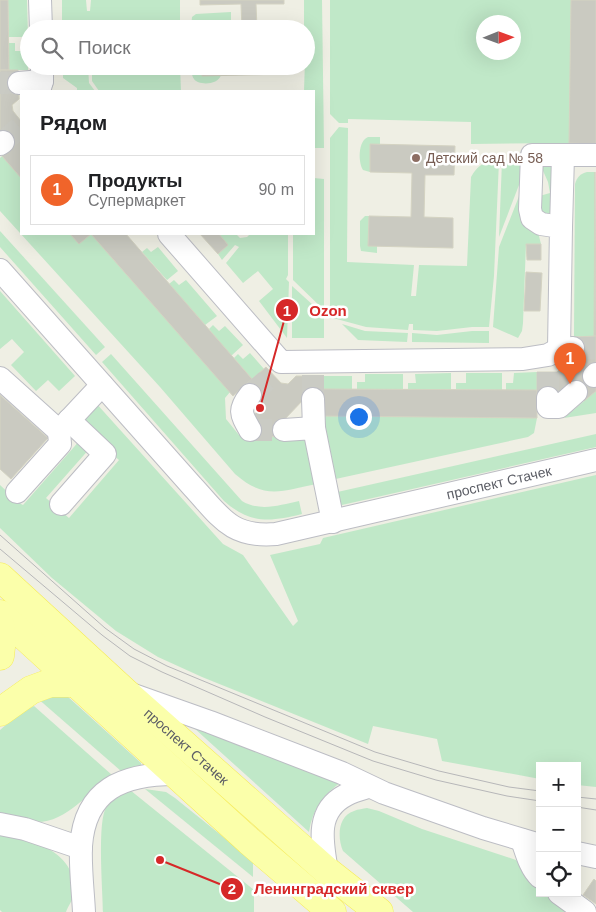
<!DOCTYPE html>
<html lang="ru">
<meta charset="utf-8">
<style>
body{margin:0;font-family:Arial,sans-serif;background:#f2f2f2;color:#202124}
.controls{position:absolute;right:15px;bottom:15px;display:grid;overflow:hidden;border-radius:0px;box-shadow:0 5px 20px #0002}
.controls button{width:45px;height:45px;display:grid;place-items:center;padding:0;border:0;border-bottom:1px solid #e0e0e0;background:#fff;color:#202124;font:25px sans-serif}
.compass{position:absolute;left:476px;top:15px;width:45px;height:45px;border-radius:50%;background:#fff;box-shadow:0 5px 20px #0002;rotate:89deg}
.you{position:absolute;left:358px;top:416px;width:18px;height:18px;margin:-12px;border:4px solid #fff;border-radius:50%;background:#1a73e8;box-shadow:0 0 0 8px #1a73e833}
.badge{display:grid;place-items:center;width:32px;height:32px;border-radius:50%;background:#f0642a;color:#fff;font-size:16px;font-weight:700}
.pin{position:absolute;translate:-50% -41px;filter:drop-shadow(0 1px 2px #0008)}
.pin::after{content:'';position:absolute;top:26px;width:18px;height:15px;background:inherit;clip-path:polygon(0 0,100% 0,50% 100%)}
.list{margin:0;padding:0;list-style:none}
h2{display:flex;justify-content:space-between;align-items:center;height:65px;margin:0;padding:0 20px;font-size:21px}
h2 small{font-size:16px;font-weight:400;color:#757577}
.list li{display:grid;grid-template-columns:32px 1fr auto;gap:15px;align-items:center;box-sizing:border-box;height:70px;margin:0 10px 10px;padding:0 10px;border:1px solid #e0e0e0;border-radius:0px}
.list b{display:block;font-size:19px;white-space:nowrap}
.list p{margin:0;font-size:16px;white-space:nowrap;color:#757577}
.list em{font-size:16px;font-style:normal;color:#757577}
.icon{flex:none;width:28px;height:28px;fill:none;stroke:currentColor;stroke-width:2;stroke-linecap:round;stroke-linejoin:round}
.map{position:relative;flex:none;width:596px;height:912px;overflow:hidden}
.search{position:absolute;background:#fff;box-shadow:0 5px 20px #0002;left:20px;top:20px;width:295px;height:55px;display:flex;align-items:center;gap:12px;box-sizing:border-box;padding:0 18px;border-radius:28px;color:#757577;font-size:19px}
.panel{position:absolute;background:#fff;box-shadow:0 5px 20px #0002;left:20px;top:90px;width:295px;height:145px;border-radius:0px}
.map>svg:first-child{display:block}
.green{fill:#c0e8c8;fill-rule:evenodd}
.building{fill:#cacac1;stroke:#d4d3c2}
.lines{fill:none;stroke-linecap:round;stroke-linejoin:round}
.minor-tunnel{stroke:#cacbc4;stroke-width:22;stroke-dasharray:22 11;stroke-linecap:butt}
.minor-casing{stroke:#bcbdc4;stroke-width:24}
.major-casing{stroke:#f7ec56;stroke-width:29}
.minor{stroke:#fff;stroke-width:22}
.major{stroke:#fbffaa;stroke-width:28}
.tram{stroke:#b7b7b9;stroke-width:1}
.education-dot{fill:#8d6e63;stroke:#fff;stroke-width:2}
.labels{text-anchor:middle;stroke-width:5;stroke-linejoin:round;paint-order:stroke}
.education-label{font-size:14px;fill:#785e54;stroke:#fff;text-anchor:start}
.street-label{font-size:14px;fill:#5c5e66;stroke:#fff}
.leader{fill:none;stroke:#d62828;stroke-width:2}
.callout-dot{fill:#d62828;stroke:#fff;stroke-width:2}
.mark-label{font-size:15px;text-anchor:middle;font-weight:bold;fill:#fff}
.callout-label{font-size:15px;text-anchor:middle;font-weight:bold;fill:#d62828;stroke:#fff;stroke-width:5;stroke-linejoin:round;paint-order:stroke}
</style>
<div class="map">
<svg width="596" height="912" viewBox="0 0 596 912">
<rect width="100%" height="100%" fill="#efefe4"/>
<g class="green">
<polygon points="8,0 27,0 28,37 9,37"/>
<polygon points="62,0 86,0 87,11 90,11 91,0 180,0 180,29 62,29"/>
<polygon points="304,0 322,0 324,148 314,148 314,91 304,91 306,29 304,29"/>
<path d="M330,0H571L569,143L471,144V122L348,119V123H339L330,114ZM484,22H514V52H484Z"/>
<polygon points="231,12 231,29 191,29 192,17 196,14"/>
<polygon points="9,43 15,43 15,51 28,51 28,70 9,70"/>
<polygon points="63,66 88,66 89,83 95,91 77,91 77,88 63,78"/>
<polygon points="92,66 180,66 181,91 99,91 92,81"/>
<path d="M192,66H202V76L221,75C218,86 197,85 194,79C191,75 192,70 192,66Z"/>
<path d="M339,127L348,128L347,262L414,265L411,296H416L419,265L467,266L471,177C479,164 483,162 499,161L494,276L489,327H472L437,331L413,330V324H409L408,330L366,327L333,318L330,315V138Z"/>
<path d="M368,137H380V144H370V172L363,170C358,162 358,141 368,137Z"/>
<path d="M2,156L21,178V234H70L79,244L91,234L230,392L225,398L226,419L239,435L307,438L317,484C281,491 265,500 235,474L160,387L0,211V158Z"/>
<polygon points="502,161 522,163 524,172 499,237"/>
<polygon points="540,164 553,164 553,208 549,214 543,216 536,197 550,193 548,182"/>
<path d="M587,172H595L594,336L574,337L575,184C577,177 580,174 587,172Z"/>
<polygon points="314,178 324,179 324,310 293,280 293,234 314,234"/>
<polygon points="525,181 541,244 526,244 523,323 522,331 518,338 493,327 499,247"/>
<polygon points="365,216 369,216 368,245 377,246 377,253 361,251 360,246 360,221"/>
<polygon points="0,231 105,347 96,355 0,247"/>
<polygon points="219,234 236,234 240,238 247,237 250,234 288,234 288,275 286,279 289,282 287,338 259,301 273,289 258,271 243,283 226,263 239,247 235,245 222,260 218,254 228,245"/>
<polygon points="158,247 178,271 167,280 142,252 147,248 151,252"/>
<polygon points="174,280 179,285 186,280 217,316 205,325 169,284"/>
<polygon points="292,286 324,315 324,338 292,338"/>
<polygon points="0,291 75,376 59,391 48,380 36,391 11,365 24,352 12,339 0,349"/>
<polygon points="342,324 365,331 408,333 407,342 358,340"/>
<polygon points="213,325 219,331 225,326 243,345 231,356 209,329"/>
<polygon points="472,331 489,331 489,343 412,342 412,333 437,335"/>
<polygon points="250,353 264,369 252,379 234,358 238,354 243,359"/>
<path d="M111,354L242,501C260,512 280,505 299,501L302,514C270,522 250,524 224,501L102,362Z"/>
<polygon points="537,372 537,390 506,390 506,383 513,383 514,373"/>
<polygon points="451,373 451,389 408,389 408,383 416,383 415,374"/>
<polygon points="466,373 502,373 502,390 456,389 456,383 466,383"/>
<polygon points="365,374 403,374 403,389 357,389 357,382 365,382"/>
<rect x="322" y="376" width="30" height="13"/>
<polygon points="596,391 596,413 564,418"/>
<polygon points="95,402 223,544 243,555 293,626 298,621 270,555 320,544 323,538 596,475 596,787 577,785 577,766 540,766 540,779 442,761 437,739 373,726 368,744 202,677 158,657 116,631 52,578 0,528 0,485 19,503 23,505 81,439 91,447 46,498 69,518 119,460 86,432 84,415"/>
<polygon points="322,416 537,418 534,433 528,437 331,480"/>
<polygon points="596,434 596,447 342,505 338,504 333,493"/>
<polygon points="47,693 67,696 141,763 141,766 121,771 36,697"/>
<path d="M34,706L112,775C88,792 66,824 34,822C23,822 11,817 0,815V730L21,712Z"/>
<path d="M194,728L343,781C324,793 312,810 309,832Z"/>
<polygon points="145,789 166,792 175,798 253,861 253,877"/>
<path d="M130,790L254,890V912H103C103,892 97,823 106,808C111,800 122,795 130,790Z"/>
<path d="M367,808L379,811L422,829L516,860L540,889V893H547L574,912H413L343,851C337,837 338,816 354,811C358,809 363,809 367,808Z"/>
<path d="M0,835C32,837 79,854 74,894C73,900 68,906 66,912H2L0,910Z"/>
</g>
<g class="building">
<polygon points="0,0 8,0 9,70 0,70"/>
<polygon points="200,0 284,0 284,4 256,4 257,29 242,29 241,4 200,5"/>
<polygon points="571,0 596,0 596,144 569,143"/>
<polygon points="202,66 285,66 285,74 202,76"/>
<polygon points="0,70 18,70 19,99 12,105 13,111 21,121 21,140 10,149 0,138"/>
<polygon points="21,140 21,178 2,156"/>
<polygon points="370,144 455,146 454,175 425,175 424,217 453,218 453,248 368,246 369,216 411,217 412,173 370,172"/>
<polygon points="595,172 596,336 594,336"/>
<polygon points="70,234 91,234 79,244"/>
<polygon points="91,234 126,234 252,379 233,396"/>
<polygon points="200,234 219,234 228,245 218,254"/>
<polygon points="526,244 541,244 541,260 527,260"/>
<polygon points="526,272 542,273 540,311 524,311"/>
<polygon points="596,336 596,363 590,368 596,378 596,391 584,401 571,387 555,398 537,398 537,372 557,372 573,357 574,337"/>
<polygon points="266,367 281,383 288,384 296,376 322,376 322,400 304,399 284,420 284,437 250,436 250,418 258,411 258,404 243,387"/>
<polygon points="322,389 537,390 537,418 322,416"/>
<polygon points="0,395 48,438 11,479 0,469"/>
<polygon points="594,879 596,881 596,904 583,895"/>
</g>
<g class="lines">
<g class="minor-tunnel">
<polyline points="0,83 19,83"/>
<polyline points="3,142 21,126"/>
<polyline points="573,348 596,348"/>
<polyline points="548,372 548,398"/>
<polyline points="313,375 313,399"/>
<polyline points="250,395 273,375"/>
<polyline points="250,430 284,430"/>
</g>
<defs>
<g id="minor">
<polyline points="40,0 41,29"/>
<polyline points="19,83 42,81"/>
<polyline points="39,91 42,81 42,66"/>
<polyline points="0,144 3,142"/>
<polyline points="561,227 563,156"/>
<polyline points="169,234 281,362 523,359 548,355 559,349 573,348"/>
<path id="s1" d="M0,270L192,486C220,516 230,538 276,534L596,460"/>
<polyline points="559,349 561,227 541,224 532,218 530,209 532,155 596,155"/>
<polyline points="594,376 596,374"/>
<polyline points="0,378 59,431 102,385"/>
<path d="M250,395C238,410 241,414 250,430"/>
<polyline points="548,398 548,407 559,407 576,392"/>
<polyline points="313,399 314,428"/>
<polyline points="284,430 314,428 333,522"/>
<polyline points="17,492 60,444 59,431"/>
<polyline points="61,504 105,454 69,420"/>
<polyline points="131,694 210,722 342,773 384,793 483,828 540,845"/>
<polyline points="0,824 25,829 81,848"/>
<path d="M522,840C526,851 530,868 540,877"/>
<polyline points="577,853 596,857"/>
<path d="M327,871C322,842 315,811 346,795C353,791 361,789 368,787"/>
<polyline points="559,893 585,912"/>
<path d="M84,912C83,891 80,868 81,846C85,789 123,774 175,774"/>
</g>
<g id="major">
<path id="s2" d="M0,577L125,692L327,871L379,912"/>
<polyline points="0,614 249,841 332,912"/>
<polyline points="0,625 2,638 0,656"/>
<polyline points="0,712 31,690 50,683 76,683"/>
</g>
</defs>
<use href="#minor" class="minor-casing"/>
<use href="#major" class="major-casing"/>
<use href="#minor" class="minor"/>
<use href="#major" class="major"/>
<g class="tram">
<polyline points="0,535 105,628 134,649 167,666 375,752 439,771 509,787 540,791"/>
<polyline points="0,549 102,635 130,656 162,672 265,717 373,761 436,780 507,796 540,801"/>
<polyline points="577,797 596,799"/>
<polyline points="577,807 596,810"/>
</g>
</g>
<circle class="education-dot" cx="416" cy="158" r="5"/>
<g class="labels">
<g class="education-label">
<text x="426" y="163">Детский сад № 58</text>
</g>
<g class="street-label">
<text dy="5" stroke="none"><textPath href="#s1" startOffset="620">проспект Стачек</textPath></text>
<text dy="5" stroke="none"><textPath href="#s2" startOffset="252">проспект Стачек</textPath></text>
</g>
</g>
<path class="leader" d="M260 408L287 310M160 860L232 889"/>
<g class="callout-dot">
<circle cx="260" cy="408" r="5"/>
<circle cx="160" cy="860" r="5"/>
<circle cx="287" cy="310" r="12"/>
<circle cx="232" cy="889" r="12"/>
</g>
<g class="mark-label">
<text x="287" y="316">1</text>
<text x="232" y="894">2</text>
</g>
<g class="callout-label">
<text x="328" y="316">Ozon</text>
<text x="334" y="894">Ленинградский сквер</text>
</g>
</svg>
<div class="controls">
<button>+</button>
<button>−</button>
<button><svg class="icon" aria-label="locate" viewBox="0 0 24 24"><circle cx="12" cy="12" r="6"/><path d="M12 2v4M12 18v4M2 12h4M18 12h4"/></svg></button>
</div>
<svg class="compass" viewBox="-18 -18 36 36"><path d="M0-13l5 13h-10z" fill="#e53935"/><path d="M0 13l5-13h-10z" fill="#757577"/></svg>
<div class="you"></div>
<div class="pin badge" style="left:570px;top:384px">1</div>
<div class="search"><svg class="icon" aria-label="search" viewBox="0 0 24 24"><circle cx="10" cy="10" r="6"/><path d="M15 15l6 6"/></svg>Поиск</div>
<section class="panel">
<h2>Рядом<small></small></h2>
<ul class="list">
<li><span class="badge">1</span><div><b>Продукты</b><p>Супермаркет</p></div><em>90 m</em></li>
</ul>
</section>
</div>
